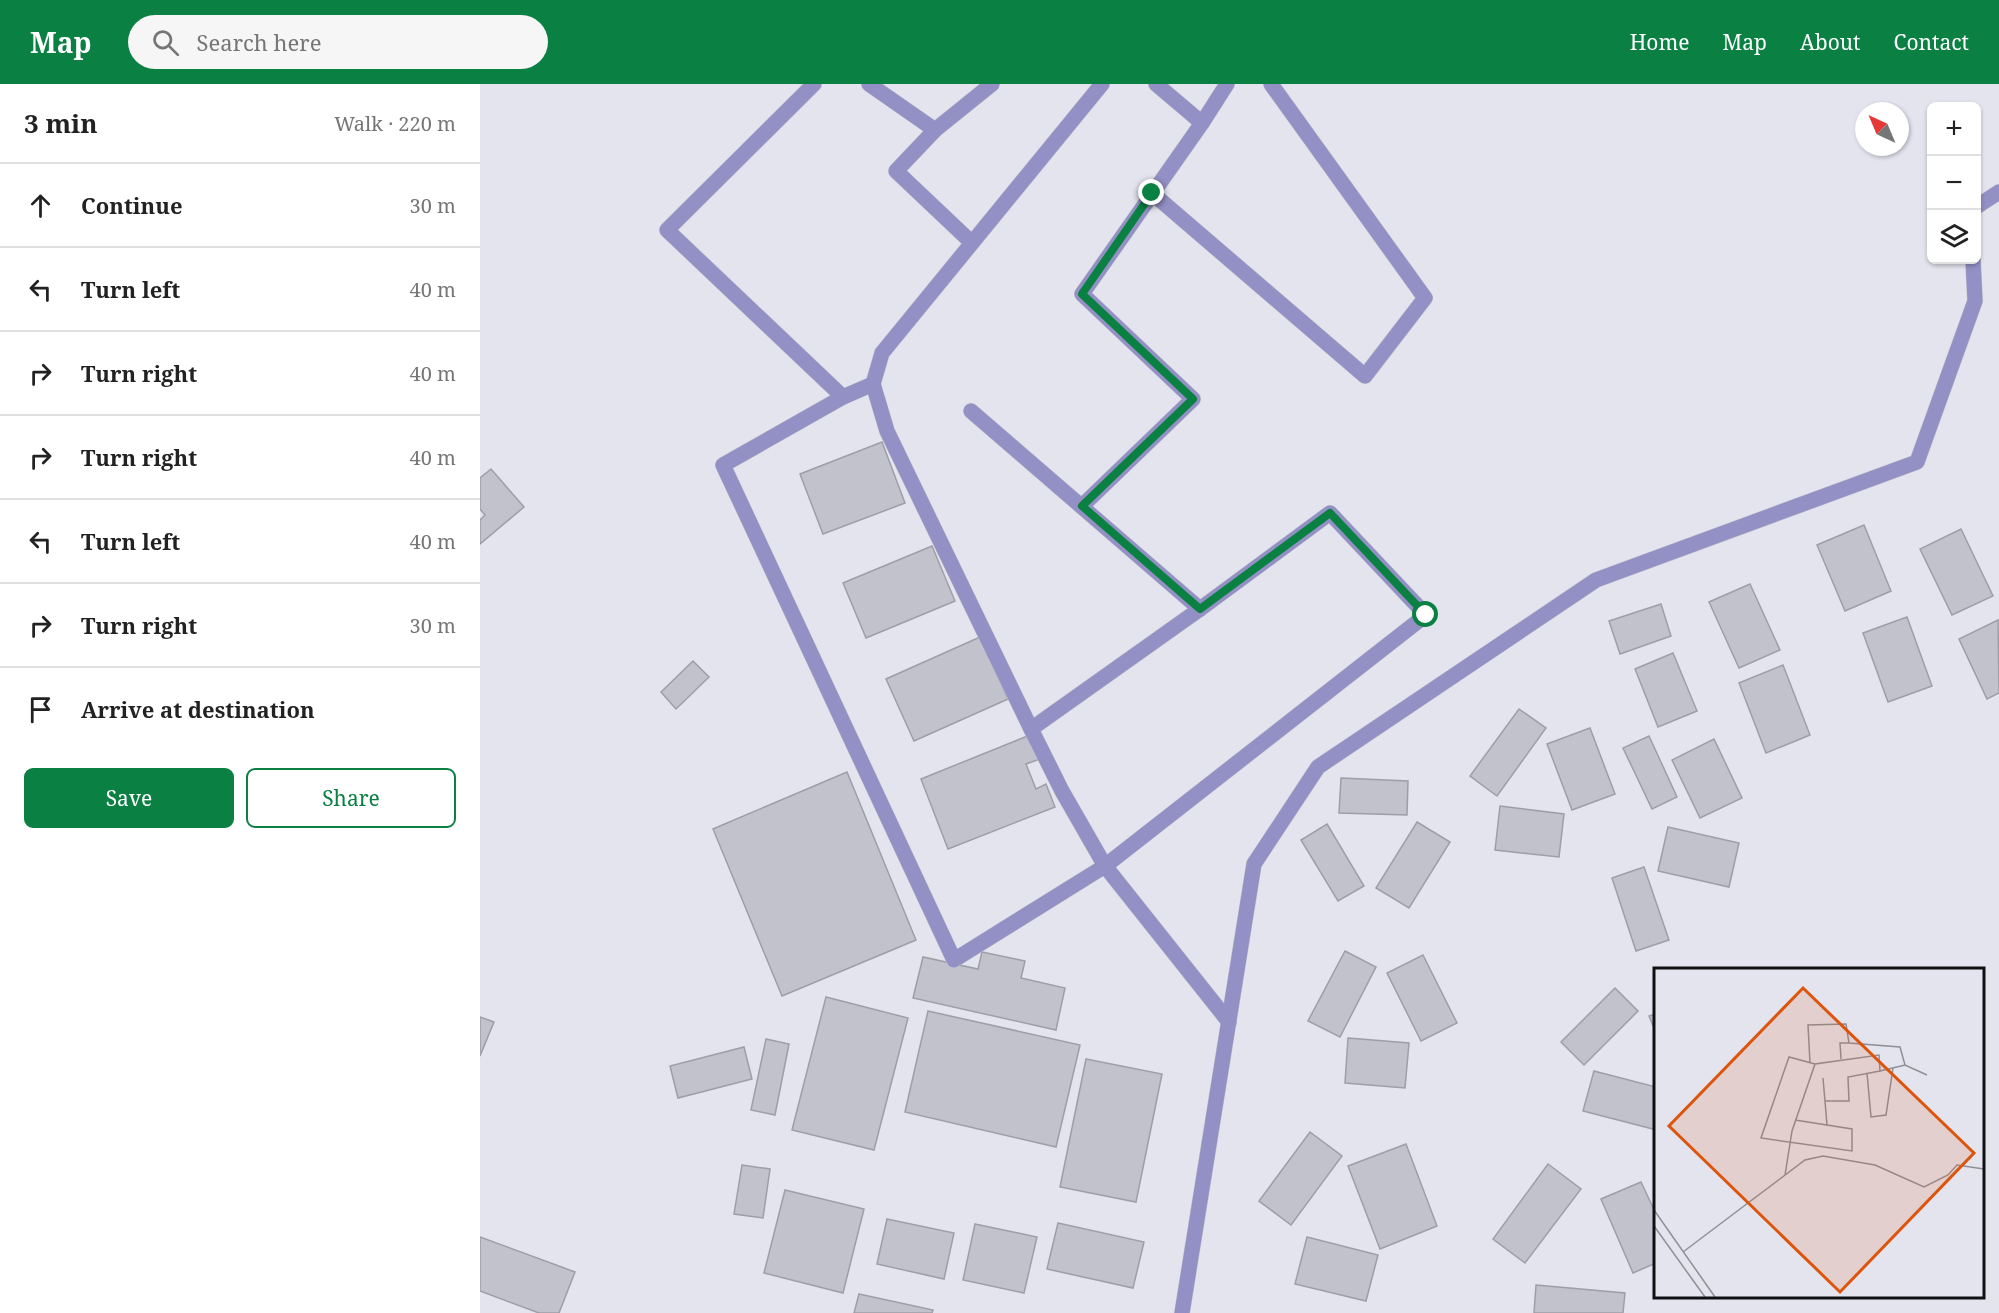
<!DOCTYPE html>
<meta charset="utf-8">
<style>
body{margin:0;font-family:"Noto Serif",serif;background:#f6f6f6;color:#222}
.controls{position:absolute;right:18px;top:18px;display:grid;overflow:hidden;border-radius:9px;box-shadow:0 2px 4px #0004}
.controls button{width:54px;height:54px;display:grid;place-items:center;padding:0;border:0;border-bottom:2px solid #e0e0e0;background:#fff;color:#222;font:30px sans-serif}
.compass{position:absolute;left:1375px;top:18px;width:54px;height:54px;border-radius:50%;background:#fff;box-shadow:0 2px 4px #0004;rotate:316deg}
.stop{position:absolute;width:18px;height:18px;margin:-14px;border:4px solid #0b8043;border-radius:50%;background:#fff}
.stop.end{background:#0b8043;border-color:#fff;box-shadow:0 2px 6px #0008}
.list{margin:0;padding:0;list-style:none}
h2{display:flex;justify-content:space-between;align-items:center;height:78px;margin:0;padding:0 24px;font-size:26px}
h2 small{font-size:20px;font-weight:400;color:#767676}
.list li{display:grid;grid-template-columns:39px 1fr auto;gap:18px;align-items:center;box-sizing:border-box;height:84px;padding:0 24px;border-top:2px solid #e0e0e0}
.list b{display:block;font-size:22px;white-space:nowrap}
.list em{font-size:20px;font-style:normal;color:#767676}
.actions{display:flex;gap:12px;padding:18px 24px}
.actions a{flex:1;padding:14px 0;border:2px solid #0b8043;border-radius:9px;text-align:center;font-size:21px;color:#0b8043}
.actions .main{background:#0b8043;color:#fff}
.icon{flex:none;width:33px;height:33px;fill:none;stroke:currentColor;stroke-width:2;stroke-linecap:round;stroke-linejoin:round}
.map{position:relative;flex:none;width:1519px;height:1229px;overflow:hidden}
header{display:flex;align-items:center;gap:36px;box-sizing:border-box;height:84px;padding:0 30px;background:#0b8043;color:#fff}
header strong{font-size:28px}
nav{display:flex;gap:33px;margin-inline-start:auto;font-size:21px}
.search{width:420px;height:54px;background:#f6f6f6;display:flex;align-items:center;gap:15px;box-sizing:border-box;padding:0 21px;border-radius:33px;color:#767676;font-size:22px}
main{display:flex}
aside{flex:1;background:#fff}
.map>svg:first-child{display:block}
.building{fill:#c2c2cc;stroke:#9d9ea7;stroke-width:1.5}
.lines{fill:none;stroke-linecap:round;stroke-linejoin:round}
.minor-casing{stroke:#c2c2cc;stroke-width:16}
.minor{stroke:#9290c4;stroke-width:15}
.route{stroke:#0b8043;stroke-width:8}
.inset-road{fill:none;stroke:#8f8f97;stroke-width:1.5}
.view{fill:#dd550c;fill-opacity:0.15;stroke:#dd550c;stroke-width:3}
.inset-edge{fill:none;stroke:#0f0f12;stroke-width:3}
</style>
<header>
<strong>Map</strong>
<div class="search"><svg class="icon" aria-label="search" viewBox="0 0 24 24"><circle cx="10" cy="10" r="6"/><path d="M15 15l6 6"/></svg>Search here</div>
<nav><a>Home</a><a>Map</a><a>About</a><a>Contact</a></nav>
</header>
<main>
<aside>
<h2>3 min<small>Walk · 220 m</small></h2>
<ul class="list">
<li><svg class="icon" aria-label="ahead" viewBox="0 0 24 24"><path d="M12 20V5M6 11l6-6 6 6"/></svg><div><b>Continue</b></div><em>30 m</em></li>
<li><svg class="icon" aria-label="left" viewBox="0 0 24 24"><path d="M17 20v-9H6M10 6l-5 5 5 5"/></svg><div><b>Turn left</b></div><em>40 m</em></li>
<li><svg class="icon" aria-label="right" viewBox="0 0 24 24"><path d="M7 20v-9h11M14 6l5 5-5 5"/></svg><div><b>Turn right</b></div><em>40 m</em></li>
<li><svg class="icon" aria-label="right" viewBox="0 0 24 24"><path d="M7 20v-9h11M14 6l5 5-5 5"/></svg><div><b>Turn right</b></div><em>40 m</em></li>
<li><svg class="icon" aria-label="left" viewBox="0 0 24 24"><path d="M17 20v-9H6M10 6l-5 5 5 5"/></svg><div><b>Turn left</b></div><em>40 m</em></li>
<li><svg class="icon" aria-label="right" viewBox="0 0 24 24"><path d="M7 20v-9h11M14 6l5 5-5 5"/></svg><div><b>Turn right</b></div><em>30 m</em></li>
<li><svg class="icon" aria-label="arrive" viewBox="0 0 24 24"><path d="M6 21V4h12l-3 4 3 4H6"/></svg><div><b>Arrive at destination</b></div></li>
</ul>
<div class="actions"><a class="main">Save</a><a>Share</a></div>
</aside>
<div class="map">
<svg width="1519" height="1229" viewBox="0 0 1519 1229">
<rect width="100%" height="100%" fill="#e4e4ef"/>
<g class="building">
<polygon points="402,358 425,419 343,450 320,390"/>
<polygon points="11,385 44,423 0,460 0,436 5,431 0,425 0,394"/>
<polygon points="1384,441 1411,507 1365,527 1337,461"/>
<polygon points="1481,445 1513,512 1472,531 1440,465"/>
<polygon points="452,462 475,517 386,554 363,499"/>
<polygon points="1270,500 1300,566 1259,584 1229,518"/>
<polygon points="1181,520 1191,552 1140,570 1129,537"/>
<polygon points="1427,533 1452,602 1408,618 1383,549"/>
<polygon points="1518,536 1519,609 1507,615 1479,555"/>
<polygon points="500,553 528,615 434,657 406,595"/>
<polygon points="1193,569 1217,627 1178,643 1155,585"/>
<polygon points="213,577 229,593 196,625 181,608"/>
<polygon points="1303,581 1330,651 1286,669 1259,599"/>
<polygon points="1039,625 1066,644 1017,712 990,692"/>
<polygon points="1110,644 1135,710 1092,726 1067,660"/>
<polygon points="550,651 560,675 546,680 556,705 566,700 575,723 468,765 441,695"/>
<polygon points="1169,652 1197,713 1172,725 1143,664"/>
<polygon points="1234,655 1262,714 1220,734 1192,676"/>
<polygon points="367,688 436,856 302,912 233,745"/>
<polygon points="861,694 928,697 927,731 859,729"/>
<polygon points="1020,722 1084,730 1079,773 1015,766"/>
<polygon points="937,738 970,758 929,824 896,804"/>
<polygon points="847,740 884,802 858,817 821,756"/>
<polygon points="1188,743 1259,759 1249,803 1178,787"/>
<polygon points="1164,783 1189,856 1156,867 1132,794"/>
<polygon points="865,867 896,883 860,953 828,937"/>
<polygon points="502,868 545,877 541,894 585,904 576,946 433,914 443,873 498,885"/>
<polygon points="943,871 977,939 941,957 907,889"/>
<polygon points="1135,904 1158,927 1104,981 1081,958"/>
<polygon points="346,913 428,934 394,1066 312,1046"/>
<polygon points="448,927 600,961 576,1063 425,1028"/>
<polygon points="1176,930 1176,949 1169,932"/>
<polygon points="0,933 14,938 0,972"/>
<polygon points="868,954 929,959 925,1004 865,999"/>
<polygon points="286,955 309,960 295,1031 271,1026"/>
<polygon points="264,963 272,995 198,1014 190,982"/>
<polygon points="606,975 682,990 656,1118 580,1103"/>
<polygon points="1114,987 1176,1003 1176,1037 1173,1045 1103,1027"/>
<polygon points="830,1048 862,1072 811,1141 779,1117"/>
<polygon points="926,1060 957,1142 900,1165 868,1082"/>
<polygon points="1068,1080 1101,1105 1045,1179 1013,1155"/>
<polygon points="262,1081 290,1085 283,1134 254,1130"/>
<polygon points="1161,1098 1176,1130 1176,1179 1153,1189 1121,1115"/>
<polygon points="305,1106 384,1125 363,1209 284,1189"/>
<polygon points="407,1135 474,1149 464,1195 397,1180"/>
<polygon points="578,1139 664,1158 653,1204 567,1185"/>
<polygon points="495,1140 557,1153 544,1209 483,1196"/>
<polygon points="0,1153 95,1188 79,1229 59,1229 0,1207"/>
<polygon points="827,1153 898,1171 886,1217 815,1200"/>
<polygon points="1056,1201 1145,1209 1143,1229 1054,1229"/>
<polygon points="379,1210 453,1226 452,1229 374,1229"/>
</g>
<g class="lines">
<defs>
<g id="minor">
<polyline points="334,0 187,146 363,313"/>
<polyline points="389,0 455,46 512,0"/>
<polyline points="622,0 402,269 393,300 407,347 551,645 582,707 625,782 749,938"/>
<polyline points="676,0 722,39 747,0"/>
<polyline points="455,46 416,87 491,158"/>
<polyline points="672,109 885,292 945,214 791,0"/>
<polyline points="1496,123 1519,108"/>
<polyline points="393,300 363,313 243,381 474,876 625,782 946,531 850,429 720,525 551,645"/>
<polyline points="491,327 720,525"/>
<polyline points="602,422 713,315 602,210 722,39"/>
<polyline points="702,1229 774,780 838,683 1116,496 1437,378 1495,217 1493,176"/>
</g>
</defs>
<use href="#minor" class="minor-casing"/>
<use href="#minor" class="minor"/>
</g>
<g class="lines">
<polyline class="route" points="672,109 602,210 713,315 602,422 720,525 850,429 946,531"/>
</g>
<g transform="translate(1174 884)">
<rect width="330" height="330" fill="#e4e4ef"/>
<path class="inset-road" d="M187,91L186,75H195M156,95L154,57L192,56L195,75L246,79L251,97M213,105L217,149L232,147L239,100M169,110L173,157M171,133H195L194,109L226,103M141,152L198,161V183L107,170L135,89L161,96M131,207L138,163L161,96L225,87L226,103L251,97L273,107M0,242L61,329M0,258L51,329M29,284L151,192L169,188L221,197L270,219L294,207L303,197L330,201"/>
<path class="view" d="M149,20L320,185L186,324L15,158Z"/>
<rect width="330" height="330" class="inset-edge"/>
</g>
</svg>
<div class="controls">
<button>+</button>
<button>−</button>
<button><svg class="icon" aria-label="layers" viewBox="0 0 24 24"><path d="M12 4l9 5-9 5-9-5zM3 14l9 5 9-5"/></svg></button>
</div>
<svg class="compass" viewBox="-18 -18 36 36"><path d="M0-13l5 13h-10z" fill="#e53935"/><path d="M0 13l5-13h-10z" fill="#767676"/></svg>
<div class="stop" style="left:946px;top:531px"></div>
<div class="stop end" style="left:672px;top:109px"></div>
</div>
</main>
